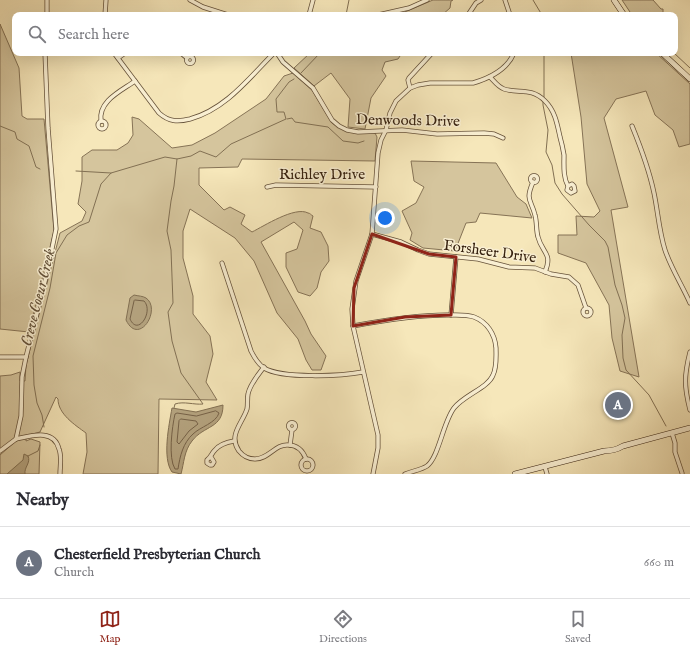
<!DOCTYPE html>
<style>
body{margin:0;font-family:"IM FELL English",serif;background:#f2f2f3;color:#2b2b33}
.you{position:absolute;left:385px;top:218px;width:14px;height:14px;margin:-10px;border:3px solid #fff;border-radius:50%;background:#1a73e8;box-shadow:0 0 0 6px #1a73e833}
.badge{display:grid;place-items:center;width:26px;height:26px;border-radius:50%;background:#8f2418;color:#fff;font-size:13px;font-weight:700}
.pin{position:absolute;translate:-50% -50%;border:2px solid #fff;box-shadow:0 1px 4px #0006}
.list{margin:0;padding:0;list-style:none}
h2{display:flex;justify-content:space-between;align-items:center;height:52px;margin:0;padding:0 16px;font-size:17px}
h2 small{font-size:13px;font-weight:400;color:#7c7c81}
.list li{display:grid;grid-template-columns:26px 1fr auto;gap:12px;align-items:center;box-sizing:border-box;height:72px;padding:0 16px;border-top:1px solid #e1e1e2}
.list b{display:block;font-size:15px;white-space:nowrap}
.list p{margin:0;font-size:13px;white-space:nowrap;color:#7c7c81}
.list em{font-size:13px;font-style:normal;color:#7c7c81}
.icon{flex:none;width:22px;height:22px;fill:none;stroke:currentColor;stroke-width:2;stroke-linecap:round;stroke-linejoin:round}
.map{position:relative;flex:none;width:690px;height:474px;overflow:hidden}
.search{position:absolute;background:#fff;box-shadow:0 4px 16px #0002;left:12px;right:12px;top:12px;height:44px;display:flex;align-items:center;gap:10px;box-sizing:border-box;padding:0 14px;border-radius:8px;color:#7c7c81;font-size:15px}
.sheet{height:124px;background:#fff}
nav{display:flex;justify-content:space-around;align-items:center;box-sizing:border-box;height:56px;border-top:1px solid #e1e1e2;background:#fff;font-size:11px;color:#7c7c81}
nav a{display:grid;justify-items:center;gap:2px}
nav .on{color:#8f2418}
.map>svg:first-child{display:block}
.green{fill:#d5c59d;stroke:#867356}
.water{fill:#b5a480;stroke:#827053}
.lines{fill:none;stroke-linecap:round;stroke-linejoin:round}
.shore{stroke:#766248;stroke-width:1}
.stream{stroke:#827053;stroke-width:1}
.street-casing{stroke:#66523a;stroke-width:5}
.secondary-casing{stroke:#36210f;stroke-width:6}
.street{stroke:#f9efd2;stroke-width:3.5}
.secondary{stroke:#f9efd2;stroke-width:5}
.marked{fill:none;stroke:#8f2418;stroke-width:3;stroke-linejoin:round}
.labels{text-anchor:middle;stroke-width:3;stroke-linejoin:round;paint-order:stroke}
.street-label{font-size:15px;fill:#36210f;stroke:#f9efd2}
.water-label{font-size:16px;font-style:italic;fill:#624f37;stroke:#f9efd2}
</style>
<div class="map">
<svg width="690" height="474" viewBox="0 0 690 474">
<rect width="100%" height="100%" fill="#f6e7ba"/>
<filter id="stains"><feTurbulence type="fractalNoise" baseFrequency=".005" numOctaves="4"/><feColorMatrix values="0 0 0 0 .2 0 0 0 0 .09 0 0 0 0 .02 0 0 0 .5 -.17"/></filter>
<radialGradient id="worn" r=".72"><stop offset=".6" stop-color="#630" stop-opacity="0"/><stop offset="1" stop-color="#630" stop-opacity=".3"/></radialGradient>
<g class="green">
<polygon points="433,0 453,0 451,1 450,8 442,15 395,15 400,14"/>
<polygon points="622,0 653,0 661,9 663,9 663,12 660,15 632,15"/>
<polygon points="0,24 19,68 22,116 27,119 44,119 54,231 29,332 0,329"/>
<polygon points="310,53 402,53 398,59 385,62 382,70 386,76 371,98 365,129 348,127 350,99 331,73 314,86 294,68"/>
<polygon points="571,53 656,53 690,84 690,144 679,147 673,130 655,115 646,91 616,99 604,118 628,207 611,210 639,377 620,371 612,338 609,305 586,263 558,253 558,235 577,235 576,216 594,217 600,211 587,184 581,117"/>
<path d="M293,73L312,90L332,123L338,127L375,133L377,137L375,161L242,159L238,167L199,168V185L224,210L230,207L245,215L241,224L252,232C264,226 295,206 308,213C310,213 311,215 313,216L310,228L321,232L328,246L329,261L321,272L317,288L310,296L298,292L286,267V253L297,249L303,230L294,222L261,242L305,321L311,334L326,356L321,370H312L306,360L298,339L277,313L254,261L235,238L190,209L183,231V258L193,296V314L210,336L213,354L206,382L217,400L159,399L158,474H83L87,452L86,433C75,425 58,414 58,399L56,397L40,432L14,439L0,450V376L11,375L20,372V381H25L26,365L60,233L82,221L86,212L78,204L82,181V157L92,150H117L128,143L133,135L132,117L139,119L172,148L192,145L215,133L266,99L284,76Z"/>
<polygon points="411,161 496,163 517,197 526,204 532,218 480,213 476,222 466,223 455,251 423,248 410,240 412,233 402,211 416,203 424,187 414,181"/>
<polygon points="26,438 26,441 31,439 40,442 39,474 0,474 0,455 16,441"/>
</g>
<g class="water">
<path d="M134,295C138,296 143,296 146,298C162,309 139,347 126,320L130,298Z"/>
<path d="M223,405C223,429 204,425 192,441C184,451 184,463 181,474L172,472C162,458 169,425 172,408L196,412Z"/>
<path d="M24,454L28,456C31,463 24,467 25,474H7L23,460Z"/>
</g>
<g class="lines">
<g class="shore">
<path d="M135,300L144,301C154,311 138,337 130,319L134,301Z"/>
<path d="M216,411L219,413C216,423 200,427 193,434C183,443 180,456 178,469H175C168,458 172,427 175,414L177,413L196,416Z"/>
<polygon points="181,419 196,421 198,424 189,431 179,444 177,442 179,421"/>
</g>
<g class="stream">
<polyline points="533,0 542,15"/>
<polyline points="346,15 349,0"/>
<polyline points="674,53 690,68"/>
<polyline points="301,73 320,53"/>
<polyline points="544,97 544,53"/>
<polyline points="543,101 543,105 548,130 546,152 552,165 555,183 562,194 589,225 605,241 608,247 615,285 622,305 625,318 622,335 623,358 626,370 649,395 666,426"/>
<polyline points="287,119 292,118 295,122 328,127 343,141 358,143 364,141"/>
<polyline points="0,126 15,132 17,139 29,146 36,167 40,169"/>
<polyline points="76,171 111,173"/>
<path d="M174,408L175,404C184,401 194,405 203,404L181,373L172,341L168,312L173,303L171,250L167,231L171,201L174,186L177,159"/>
<polyline points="44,427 42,415 37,403 34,385 33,356 50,288 56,253 67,235 79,226 89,222 101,184 111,173 165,157 177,159 191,156 200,151 216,157 231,144 286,119 284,112 277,112 276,99 289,82 294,79"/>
<polyline points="28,456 38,451 40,445"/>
</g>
<defs>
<g id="street">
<polyline points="190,0 203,7 228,15"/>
<polyline points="505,0 510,15"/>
<polyline points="47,15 47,0"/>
<polyline points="105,15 106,0"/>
<polyline points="309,15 313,0"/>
<polyline points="378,15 409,8 427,0"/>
<polyline points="468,15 476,3 481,0"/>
<path d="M114,53L159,113C169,122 178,122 190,119C226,109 249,78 274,53"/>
<polyline points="181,53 187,58"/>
<polyline points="277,53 283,62 313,88 332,120 339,126 347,130 358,132 402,130 437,134 484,133 494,134 503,138"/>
<circle cx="190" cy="60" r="3.5"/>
<polyline points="118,58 125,53"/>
<path d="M490,77C494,81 498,87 504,89C519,94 531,87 545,101C555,111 557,123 560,137C562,144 563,149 564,155C564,166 563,177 568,186L567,190L571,193L575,191L574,186L572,184L568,186"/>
<polyline points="410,88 408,80 409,78 432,53"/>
<circle cx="102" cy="125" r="4"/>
<path d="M101,121C98,101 121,91 135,81"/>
<path d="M632,126C641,148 649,169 654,193C658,212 659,231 665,250C671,268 682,285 690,303"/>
<circle cx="534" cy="179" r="3.5"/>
<path d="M533,182C525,201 531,199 535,215C537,222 536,230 538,237C542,253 553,253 545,272"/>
<polyline points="267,187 276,185 376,187"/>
<polyline points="372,234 401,242 418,250 429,254 478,259 509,267 535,268 551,274 569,277 578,285 586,308"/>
<path d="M222,263L251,351C254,357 258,364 264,368C282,379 342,376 363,372"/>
<circle cx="587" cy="312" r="4"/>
<polyline points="451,315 456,257"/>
<path d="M353,326C385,320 415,315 447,315C456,315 466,314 474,317C487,322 495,334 496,348C496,356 497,367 493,375C488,388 464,395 454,408C443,422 439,457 427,466C421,470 412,471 405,474"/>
<path d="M690,352C684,376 684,386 690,410"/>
<polyline points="0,357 26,357"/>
<path d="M264,367C258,375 250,384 248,394C247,399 248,404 247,409C242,424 228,435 239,451C243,456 249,459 255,459C269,459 275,444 288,445C297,445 303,451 306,459"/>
<circle cx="292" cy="426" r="3.5"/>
<polyline points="672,433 675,443 675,452 682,473"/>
<path d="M16,439C30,436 54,428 59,449C62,456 60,466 60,474"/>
<polyline points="290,445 292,430"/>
<polyline points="0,451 16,439 21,416 22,377 26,357 47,273 56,229 48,128 45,53"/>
<path d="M211,457L214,462L212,465H210L207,463V460C212,456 211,454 215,450C220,444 228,442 234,441"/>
<circle cx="307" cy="465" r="6"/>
<polyline points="545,467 547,474"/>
<path d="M373,474L378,448V435L353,326L352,309L356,281L372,234L378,153L381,140L386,130L390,113L396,101L410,88L418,85L430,83H473C490,78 507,70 514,53"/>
</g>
<g id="secondary">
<polyline points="614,0 624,15"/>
<polyline points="662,53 690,79"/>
<path d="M515,474L604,451C611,451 618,449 623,446L690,428"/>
</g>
</defs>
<use href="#street" class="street-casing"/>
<use href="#secondary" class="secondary-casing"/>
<use href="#street" class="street"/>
<use href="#secondary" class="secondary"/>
</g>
<path class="marked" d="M372,234L429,254L456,257L451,315L405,317L353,326L354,288Z"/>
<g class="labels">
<g class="street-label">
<text transform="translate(408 120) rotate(1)" y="5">Denwoods Drive</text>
<text x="322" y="179">Richley Drive</text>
<text transform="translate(490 251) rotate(8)" y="5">Forsheer Drive</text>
</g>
<g class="water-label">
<text transform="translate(37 297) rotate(-76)" y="6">Creve Coeur Creek</text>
</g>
</g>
<rect width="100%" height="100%" filter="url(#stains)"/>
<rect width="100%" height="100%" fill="url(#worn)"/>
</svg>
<div class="you"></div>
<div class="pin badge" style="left:618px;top:405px;background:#6b7280">A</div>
<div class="search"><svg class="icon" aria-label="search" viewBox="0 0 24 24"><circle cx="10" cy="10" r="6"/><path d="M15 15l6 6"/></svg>Search here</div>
</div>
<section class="sheet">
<h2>Nearby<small></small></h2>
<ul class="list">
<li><span class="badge" style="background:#6b7280">A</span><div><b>Chesterfield Presbyterian Church</b><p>Church</p></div><em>660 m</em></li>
</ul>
</section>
<nav>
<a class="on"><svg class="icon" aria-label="map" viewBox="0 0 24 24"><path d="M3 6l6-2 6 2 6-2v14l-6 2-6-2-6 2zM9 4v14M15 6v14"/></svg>Map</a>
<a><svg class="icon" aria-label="directions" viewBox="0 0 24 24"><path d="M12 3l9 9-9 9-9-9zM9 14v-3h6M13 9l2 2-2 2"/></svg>Directions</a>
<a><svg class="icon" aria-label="saved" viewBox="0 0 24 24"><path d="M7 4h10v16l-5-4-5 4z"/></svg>Saved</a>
</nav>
